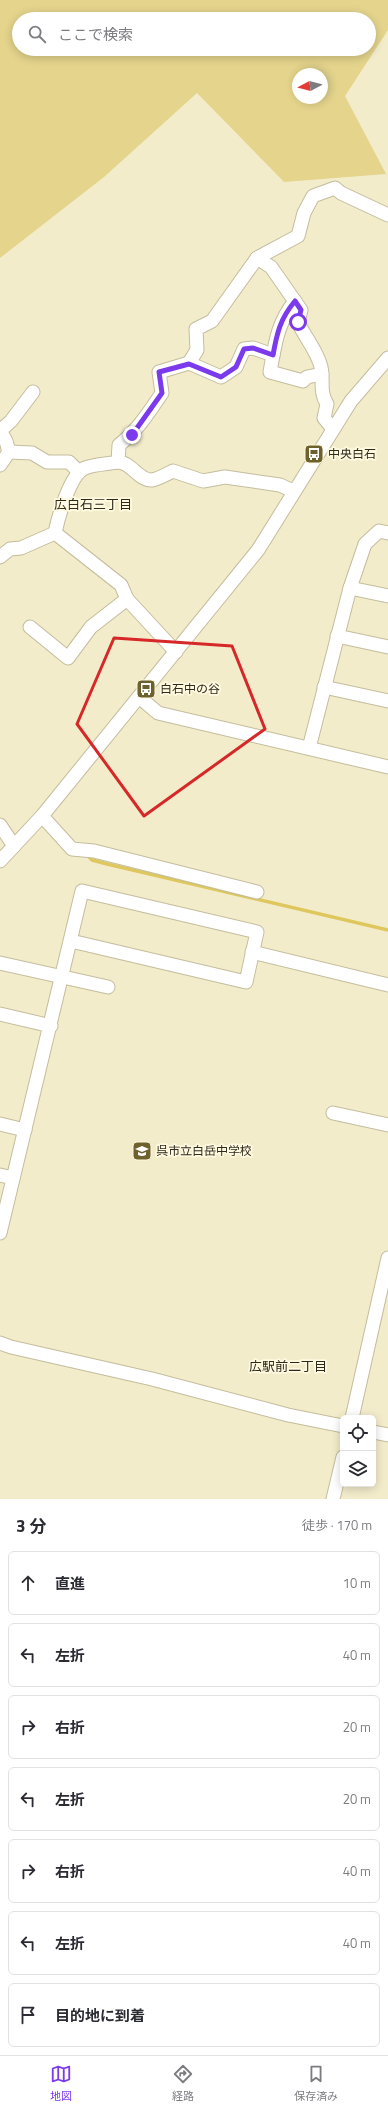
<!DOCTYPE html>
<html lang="ja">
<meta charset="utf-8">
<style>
body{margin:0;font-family:"Titillium Web","Noto Sans JP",sans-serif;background:#f2f2f3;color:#2b2b33}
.controls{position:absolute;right:12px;bottom:12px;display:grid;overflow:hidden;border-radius:6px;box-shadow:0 2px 10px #0003}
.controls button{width:36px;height:36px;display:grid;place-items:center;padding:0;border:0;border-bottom:1px solid #e1e1e2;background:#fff;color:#2b2b33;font:20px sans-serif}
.compass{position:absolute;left:292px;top:68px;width:36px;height:36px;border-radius:50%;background:#fff;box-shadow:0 2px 10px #0003;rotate:263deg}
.stop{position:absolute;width:12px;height:12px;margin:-9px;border:3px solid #7c3aed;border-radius:50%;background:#fff}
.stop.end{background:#7c3aed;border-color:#fff;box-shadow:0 1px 4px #0008}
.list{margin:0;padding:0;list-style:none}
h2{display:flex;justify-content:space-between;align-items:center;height:52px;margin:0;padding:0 16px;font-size:17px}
h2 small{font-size:13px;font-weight:400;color:#7c7c81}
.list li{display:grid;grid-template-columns:26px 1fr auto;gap:12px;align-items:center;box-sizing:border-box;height:64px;margin:0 8px 8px;padding:0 8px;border:1px solid #e1e1e2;border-radius:6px}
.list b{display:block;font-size:15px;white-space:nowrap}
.list em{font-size:13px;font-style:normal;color:#7c7c81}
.icon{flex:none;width:22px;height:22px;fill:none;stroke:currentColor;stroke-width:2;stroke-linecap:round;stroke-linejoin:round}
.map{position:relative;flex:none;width:388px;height:1499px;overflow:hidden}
.search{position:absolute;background:#fff;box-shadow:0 2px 10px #0003;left:12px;right:12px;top:12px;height:44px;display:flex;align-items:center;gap:10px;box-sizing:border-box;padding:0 14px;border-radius:22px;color:#7c7c81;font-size:15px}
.sheet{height:556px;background:#fff}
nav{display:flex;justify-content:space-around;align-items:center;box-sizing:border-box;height:56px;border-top:1px solid #e1e1e2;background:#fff;font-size:11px;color:#7c7c81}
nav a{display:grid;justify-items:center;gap:2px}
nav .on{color:#7c3aed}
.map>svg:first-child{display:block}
.green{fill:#e4d48c;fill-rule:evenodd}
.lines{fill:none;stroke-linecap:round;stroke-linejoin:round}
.stream{stroke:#dec75d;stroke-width:3.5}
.minor-casing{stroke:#c4bd9d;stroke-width:15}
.minor{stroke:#fff;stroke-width:13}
.route{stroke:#7c3aed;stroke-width:5}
.marked{fill:none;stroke:#d62828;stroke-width:3;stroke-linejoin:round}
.labels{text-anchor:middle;stroke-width:3.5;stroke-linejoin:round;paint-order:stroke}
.poi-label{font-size:12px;fill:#2d2a1e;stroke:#fff9df;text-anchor:start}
.neighbourhood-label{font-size:13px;fill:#2d2a1e;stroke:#fff9df}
</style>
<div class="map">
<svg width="388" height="1499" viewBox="0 0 388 1499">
<rect width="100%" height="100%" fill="#f3eccb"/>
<path class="green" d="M0,0H388V30L345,96L386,174L284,182L197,93L104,177L0,258ZM19,19H369V49H19ZM298,74H322V98H298Z"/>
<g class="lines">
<polyline class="stream" points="87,855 92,860 107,864 388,930"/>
<defs>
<g id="minor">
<path d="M257,258L271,267L301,310L298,322C305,338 317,350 321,367C324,380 319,392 327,404L324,418L333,429"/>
<path d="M295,301C277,323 275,345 270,372L303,381L307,377L322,374"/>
<polyline points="189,363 221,377 236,367 244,349 253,348 273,355"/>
<polyline points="0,430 6,441 9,452"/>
<polyline points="1,430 11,421 33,392"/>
<path d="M118,462C131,462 139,481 152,480C158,479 167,474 173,471L203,481L225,477L280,485L293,491"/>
<polyline points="0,465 9,452 32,453 47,462 69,462 79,472"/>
<polyline points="0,557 10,549 21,548 55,533"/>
<polyline points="350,588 388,596"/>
<polyline points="30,627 68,658 91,627 127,599"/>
<polyline points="337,636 388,647"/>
<path d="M176,652L127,599L121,585L55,533C58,518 70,474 85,468C95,464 108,464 118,462L119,445C138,430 149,412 162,393L159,372L189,363L197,350L196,329L212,321L257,258L298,236L304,213L313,196L335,188L341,193L388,215"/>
<polyline points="324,687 388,701"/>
<polyline points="139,697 158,713 388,767"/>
<polyline points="309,748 350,588 365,544 379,531 388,533"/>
<polyline points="42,816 72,849 94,851 257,892"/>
<polyline points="0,825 14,846"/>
<polyline points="0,861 42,816 258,550 351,401 388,358"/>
<polyline points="252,952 388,985"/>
<polyline points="0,963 108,987"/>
<polyline points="0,1014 51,1026"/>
<polyline points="333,1113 388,1125"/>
<polyline points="0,1124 25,1130"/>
<polyline points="0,1175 13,1178"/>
<polyline points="0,1233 82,891 257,932 246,982 71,941"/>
<polyline points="0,1343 11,1347 152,1379 288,1415 343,1426"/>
<polyline points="352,1418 388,1258"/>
<polyline points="373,1432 388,1435"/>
<polyline points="333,1499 343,1457"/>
</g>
</defs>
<use href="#minor" class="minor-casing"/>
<use href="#minor" class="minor"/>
</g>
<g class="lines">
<path class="route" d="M132,435L162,393L159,372L189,364L221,377L236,367L244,349L253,348L273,355C277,333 280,319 295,301L301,310L298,322"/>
</g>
<path class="marked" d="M114,638L232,646L265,729L144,816L77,724Z"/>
<defs>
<symbol id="bus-square" viewBox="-11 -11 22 22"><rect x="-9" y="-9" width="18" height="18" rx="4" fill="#6d622e" stroke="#fff9df"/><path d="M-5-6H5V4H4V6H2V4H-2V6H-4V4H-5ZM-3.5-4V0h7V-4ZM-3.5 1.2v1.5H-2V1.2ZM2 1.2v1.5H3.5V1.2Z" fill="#fff"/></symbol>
<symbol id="school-square" viewBox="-11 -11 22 22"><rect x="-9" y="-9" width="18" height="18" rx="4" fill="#6d622e" stroke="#fff9df"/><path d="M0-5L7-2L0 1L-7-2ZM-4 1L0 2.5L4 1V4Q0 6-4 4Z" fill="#fff"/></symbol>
</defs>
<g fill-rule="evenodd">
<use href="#bus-square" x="303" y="443" width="22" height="22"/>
<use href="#bus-square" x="135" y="678" width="22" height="22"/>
<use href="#school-square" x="131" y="1140" width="22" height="22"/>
</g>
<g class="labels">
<g class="poi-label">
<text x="328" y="458">中央白石</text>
<text x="160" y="693">白石中の谷</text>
<text x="156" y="1155">呉市立白岳中学校</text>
</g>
<g class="neighbourhood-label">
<text x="93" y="509">広白石三丁目</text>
<text x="288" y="1371">広駅前二丁目</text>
</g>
</g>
</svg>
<div class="controls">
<button><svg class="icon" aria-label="locate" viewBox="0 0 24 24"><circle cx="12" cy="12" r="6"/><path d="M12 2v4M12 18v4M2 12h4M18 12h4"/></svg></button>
<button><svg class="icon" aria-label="layers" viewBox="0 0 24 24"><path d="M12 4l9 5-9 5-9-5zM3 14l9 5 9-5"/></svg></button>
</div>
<svg class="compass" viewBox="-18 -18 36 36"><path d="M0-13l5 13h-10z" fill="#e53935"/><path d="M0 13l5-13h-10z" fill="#7c7c81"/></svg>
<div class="stop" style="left:298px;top:322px"></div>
<div class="stop end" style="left:132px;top:435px"></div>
<div class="search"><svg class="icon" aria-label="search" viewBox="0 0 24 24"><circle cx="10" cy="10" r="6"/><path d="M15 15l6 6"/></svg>ここで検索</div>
</div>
<section class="sheet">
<h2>3 分<small>徒歩 · 170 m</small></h2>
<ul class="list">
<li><svg class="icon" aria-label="ahead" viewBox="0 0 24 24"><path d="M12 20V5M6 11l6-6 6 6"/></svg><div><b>直進</b></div><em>10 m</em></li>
<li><svg class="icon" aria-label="left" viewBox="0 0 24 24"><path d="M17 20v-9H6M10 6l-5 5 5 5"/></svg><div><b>左折</b></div><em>40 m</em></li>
<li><svg class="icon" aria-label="right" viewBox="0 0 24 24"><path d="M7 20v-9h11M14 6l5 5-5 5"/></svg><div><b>右折</b></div><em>20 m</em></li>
<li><svg class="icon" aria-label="left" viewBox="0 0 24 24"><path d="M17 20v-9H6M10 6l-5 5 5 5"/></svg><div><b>左折</b></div><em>20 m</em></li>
<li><svg class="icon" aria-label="right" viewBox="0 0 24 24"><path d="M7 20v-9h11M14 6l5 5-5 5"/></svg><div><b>右折</b></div><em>40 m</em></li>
<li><svg class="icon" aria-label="left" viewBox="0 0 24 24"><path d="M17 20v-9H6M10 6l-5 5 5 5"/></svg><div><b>左折</b></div><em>40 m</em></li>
<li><svg class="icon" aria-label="arrive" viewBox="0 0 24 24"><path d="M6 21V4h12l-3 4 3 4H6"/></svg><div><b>目的地に到着</b></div></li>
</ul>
</section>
<nav>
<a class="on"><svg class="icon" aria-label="map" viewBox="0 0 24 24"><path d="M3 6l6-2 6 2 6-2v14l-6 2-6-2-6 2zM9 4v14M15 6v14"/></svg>地図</a>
<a><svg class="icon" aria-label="directions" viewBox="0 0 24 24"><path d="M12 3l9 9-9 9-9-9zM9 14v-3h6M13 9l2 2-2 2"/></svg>経路</a>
<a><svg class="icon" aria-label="saved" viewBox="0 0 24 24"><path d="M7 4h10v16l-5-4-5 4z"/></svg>保存済み</a>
</nav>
